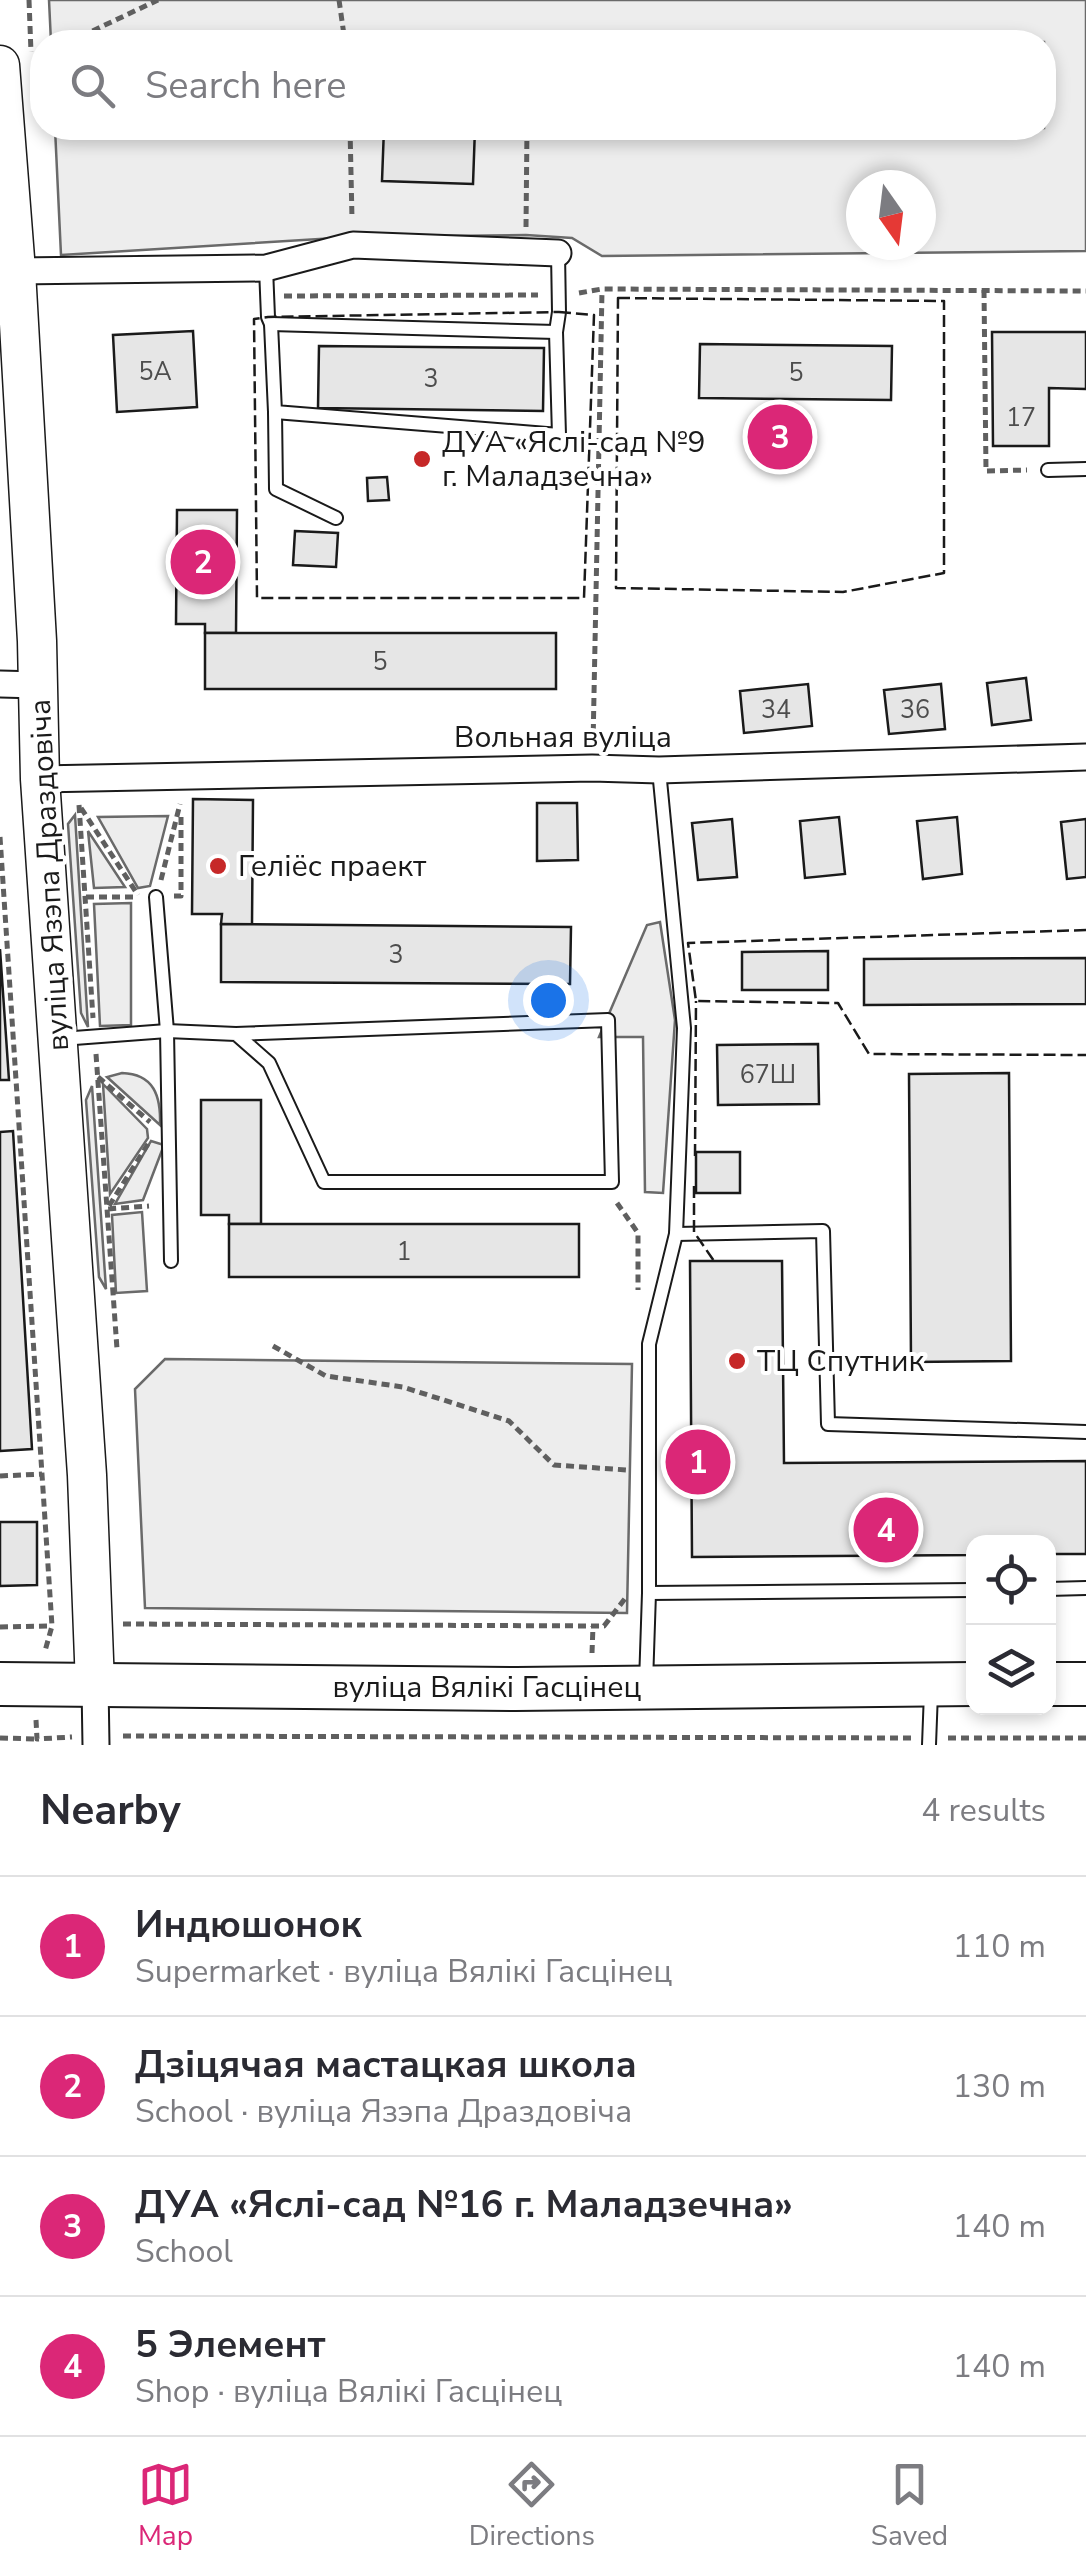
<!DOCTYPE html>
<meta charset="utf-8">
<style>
body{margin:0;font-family:"Nunito Sans",sans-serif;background:#f2f2f3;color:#2b2b33}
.controls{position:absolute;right:30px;bottom:30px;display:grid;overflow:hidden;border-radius:20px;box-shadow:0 5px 15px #0003}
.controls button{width:90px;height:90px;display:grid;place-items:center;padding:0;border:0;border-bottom:2px solid #e1e1e2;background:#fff;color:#2b2b33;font:50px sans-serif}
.compass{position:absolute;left:846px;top:170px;width:90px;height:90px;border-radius:50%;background:#fff;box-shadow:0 5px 15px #0003;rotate:166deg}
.you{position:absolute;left:548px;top:1000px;width:35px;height:35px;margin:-25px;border:8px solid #fff;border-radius:50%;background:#1a73e8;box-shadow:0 0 0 15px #1a73e833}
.badge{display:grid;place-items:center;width:65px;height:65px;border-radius:50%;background:#db2777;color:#fff;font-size:32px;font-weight:700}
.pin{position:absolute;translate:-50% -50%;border:5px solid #fff;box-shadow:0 2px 10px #0006}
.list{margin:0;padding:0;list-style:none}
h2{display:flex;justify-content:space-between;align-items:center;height:130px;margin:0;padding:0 40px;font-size:42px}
h2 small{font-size:32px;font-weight:400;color:#7c7c81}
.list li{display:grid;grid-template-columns:65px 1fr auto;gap:30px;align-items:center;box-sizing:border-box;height:140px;padding:0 40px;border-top:2px solid #e1e1e2}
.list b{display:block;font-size:38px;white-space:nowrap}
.list p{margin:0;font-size:32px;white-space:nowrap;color:#7c7c81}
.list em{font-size:32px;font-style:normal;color:#7c7c81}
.icon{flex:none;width:55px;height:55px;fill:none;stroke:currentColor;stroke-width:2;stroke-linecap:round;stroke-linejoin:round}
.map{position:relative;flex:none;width:1086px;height:1745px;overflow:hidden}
.search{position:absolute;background:#fff;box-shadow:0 5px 15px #0003;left:30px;right:30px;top:30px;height:110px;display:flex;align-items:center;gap:25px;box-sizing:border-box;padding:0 35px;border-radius:40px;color:#7c7c81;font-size:38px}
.sheet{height:690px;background:#fff}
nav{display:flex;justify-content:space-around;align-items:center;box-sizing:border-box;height:140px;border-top:2px solid #e1e1e2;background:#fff;font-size:28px;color:#7c7c81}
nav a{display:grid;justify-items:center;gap:5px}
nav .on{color:#db2777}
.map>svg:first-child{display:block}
.green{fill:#ededed;stroke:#6a6a6a;stroke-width:2.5;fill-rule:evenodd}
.building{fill:#e6e6e6;stroke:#1a1a1a;stroke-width:2.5}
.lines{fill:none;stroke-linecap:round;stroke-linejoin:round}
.lane-casing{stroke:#1a1a1a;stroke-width:16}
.street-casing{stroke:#1a1a1a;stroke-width:29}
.secondary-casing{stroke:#1a1a1a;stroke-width:41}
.primary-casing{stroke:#1a1a1a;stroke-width:46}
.path{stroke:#5f5f5f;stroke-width:5;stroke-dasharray:8 5;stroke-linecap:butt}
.lane{stroke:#fff;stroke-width:12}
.street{stroke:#fff;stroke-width:25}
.secondary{stroke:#fff;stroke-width:38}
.primary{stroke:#fff;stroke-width:42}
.fence{stroke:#1a1a1a;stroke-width:2.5;stroke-dasharray:12 5;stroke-linecap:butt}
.poi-dot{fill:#c62828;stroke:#fff;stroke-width:4}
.labels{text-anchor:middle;stroke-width:8;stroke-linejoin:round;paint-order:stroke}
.number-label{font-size:25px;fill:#4d4d4d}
.poi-label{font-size:30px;fill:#1a1a1a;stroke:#fff;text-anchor:start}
.street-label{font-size:30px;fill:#1a1a1a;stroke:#fff}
</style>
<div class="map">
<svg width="1086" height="1745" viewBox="0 0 1086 1745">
<rect width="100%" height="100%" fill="#fff"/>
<g class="green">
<path d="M49,0H1086V251L602,256L572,238L526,235L352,237L61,255L55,128H1044V42H51ZM861,185H921V245H861Z"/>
<polygon points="75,815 88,1027 81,1013 68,824"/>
<polygon points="168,816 150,886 138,888 98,817"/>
<polygon points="88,831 125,887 94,888"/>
<polygon points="131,903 131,1025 100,1026 94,904"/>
<polygon points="660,922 675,1020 663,1193 645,1192 643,1037 599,1037 647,925"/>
<path d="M122,1073C154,1074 161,1096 160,1125L107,1077Z"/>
<polygon points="103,1084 147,1129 148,1138 110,1194"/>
<polygon points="92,1086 106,1289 99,1277 86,1100"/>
<polygon points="151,1141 164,1145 143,1200 115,1204"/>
<polygon points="142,1212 147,1291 116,1293 112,1215"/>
<polygon points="165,1359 632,1364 627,1613 145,1608 135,1389"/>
</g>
<g class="building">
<polygon points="384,128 475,128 473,184 382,181"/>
<polygon points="193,331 197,407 117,412 113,335"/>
<polygon points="992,332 1086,332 1086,389 1049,388 1049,446 993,446"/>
<polygon points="700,344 892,346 891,400 699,398"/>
<polygon points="319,346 544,348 543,411 318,408"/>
<polygon points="387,477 389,500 368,501 367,478"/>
<polygon points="177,510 237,510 236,633 205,633 205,624 176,624"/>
<polygon points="295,531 338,533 336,567 293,565"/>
<rect x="205" y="633" width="351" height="56"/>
<polygon points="1026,678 1031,720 992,725 987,683"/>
<polygon points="808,684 812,726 744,733 740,691"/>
<polygon points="941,684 945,729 889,734 884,690"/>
<polygon points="193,799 253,800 252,925 221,924 222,914 192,914"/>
<polygon points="537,803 577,803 578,860 537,861"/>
<polygon points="839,817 845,874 805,878 800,821"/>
<polygon points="957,817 962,874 923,879 917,821"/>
<polygon points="732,819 737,877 698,880 692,823"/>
<polygon points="1086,819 1086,877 1067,879 1061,822"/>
<polygon points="221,924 571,927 570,984 221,982"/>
<polygon points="0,949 9,1080 0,1080"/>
<polygon points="828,951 828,990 742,990 742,952"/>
<polygon points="1086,958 1086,1004 864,1005 864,959"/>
<polygon points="818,1044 819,1104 718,1105 717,1045"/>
<polygon points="1009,1073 1011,1361 911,1362 909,1074"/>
<polygon points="201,1100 261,1100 261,1224 229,1224 229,1215 201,1215"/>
<polygon points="13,1131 32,1449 0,1451 0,1132"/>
<rect x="696" y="1152" width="44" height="41"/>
<rect x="229" y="1224" width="350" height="53"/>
<polygon points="690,1261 782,1261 784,1463 1086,1461 1086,1554 1048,1554 1048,1542 974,1542 974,1555 692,1557"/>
<polygon points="0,1522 37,1522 37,1585 0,1586"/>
</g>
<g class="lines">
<defs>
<g id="lane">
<polyline points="266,268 268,317 271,324 275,412 559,435 556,332 559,312 558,253"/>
<polyline points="271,324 556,332"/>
<polyline points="275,412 276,489 336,518"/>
<polyline points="1048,470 1086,469"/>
<polyline points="156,897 167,1031 171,1261"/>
<polyline points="61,1039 167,1031 236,1034 269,1063 324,1182 612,1182 608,1020 236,1034"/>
<polyline points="676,1234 823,1231 828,1424 1086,1432"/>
<polyline points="1048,1589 1086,1588"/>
<polyline points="649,1593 974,1590"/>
<polyline points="646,1683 649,1593 649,1344 676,1234 684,1028 659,770"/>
<polyline points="929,1745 931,1692"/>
</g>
<g id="street">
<polyline points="16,271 266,268 353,245 558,253"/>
<polyline points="0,684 38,685"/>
<polyline points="40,779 592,768 659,770 1086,757"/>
<polyline points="95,1685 96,1745"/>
</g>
<polyline id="secondary" points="0,65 16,271 37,641 40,779 87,1475 95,1685"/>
<g id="primary">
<polyline points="0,1684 516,1689 974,1684"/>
<polyline points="1048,1684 1086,1684"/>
</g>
</defs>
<use href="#lane" class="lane-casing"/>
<use href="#street" class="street-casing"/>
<use href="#secondary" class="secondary-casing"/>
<use href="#primary" class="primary-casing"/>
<g class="path">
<polyline points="29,0 31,52"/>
<polyline points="339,0 345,42"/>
<polyline points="69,42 158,0"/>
<polyline points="350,128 352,219"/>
<polyline points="526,227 527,128"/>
<polyline points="984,290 986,471 1027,470"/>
<polyline points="579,293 602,289 1086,291"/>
<polyline points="284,296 538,295"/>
<polyline points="593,745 602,291"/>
<polyline points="79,805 93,1018"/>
<polyline points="81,808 138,895"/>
<polyline points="0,837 52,1626 45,1651"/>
<polyline points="161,880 180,804"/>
<polyline points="174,896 181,896 181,813"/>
<polyline points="86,897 138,897"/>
<polyline points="96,1054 117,1349"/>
<polyline points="98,1077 150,1122"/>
<polyline points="148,1144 107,1209 149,1206"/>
<polyline points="617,1203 638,1233 638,1290"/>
<polyline points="273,1346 326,1376 403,1387 509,1421 554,1465 627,1470"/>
<polyline points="0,1476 42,1474"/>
<polyline points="123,1624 604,1626 627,1596"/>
<polyline points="0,1627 52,1626"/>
<polyline points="592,1653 593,1626"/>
<polyline points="36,1720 37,1739 72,1737"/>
<polyline points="123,1736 912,1738"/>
<polyline points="0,1738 37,1739"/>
<polyline points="948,1738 1086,1738"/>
</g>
<use href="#lane" class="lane"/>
<use href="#street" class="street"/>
<use href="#secondary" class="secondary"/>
<use href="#primary" class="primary"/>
<g class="fence">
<polygon points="618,298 944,301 944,573 843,592 616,588"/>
<polygon points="559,312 594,315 584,598 257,598 254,319 268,317"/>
<polyline points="1086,930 688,943 696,1001 838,1003 869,1054 1086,1055"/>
<polyline points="695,1156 696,1001"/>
<polyline points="694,1186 694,1232 714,1261"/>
</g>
</g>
<g class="poi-dot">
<circle cx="422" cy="459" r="10"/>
<circle cx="218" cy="866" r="10"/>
<circle cx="737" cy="1361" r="10"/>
</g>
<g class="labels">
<g class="number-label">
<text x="155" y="380">5А</text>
<text x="796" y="381">5</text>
<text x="431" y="387">3</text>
<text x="1021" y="426">17</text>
<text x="380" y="670">5</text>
<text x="776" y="718">34</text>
<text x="915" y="718">36</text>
<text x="396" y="963">3</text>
<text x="768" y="1083">67Ш</text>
<text x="404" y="1260">1</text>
</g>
<g class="poi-label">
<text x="442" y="452">ДУА «Яслі-сад №9<tspan x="442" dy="34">г. Маладзечна»</tspan></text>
<text x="238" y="876">Геліёс праект</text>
<text x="757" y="1371">ТЦ Спутник</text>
</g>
<g class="street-label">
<text x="563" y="747">Вольная вуліца</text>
<text transform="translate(49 875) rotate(-93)" y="10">вуліца Язэпа Драздовіча</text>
<text x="487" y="1697">вуліца Вялікі Гасцінец</text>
</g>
</g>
</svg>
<div class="controls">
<button><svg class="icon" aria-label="locate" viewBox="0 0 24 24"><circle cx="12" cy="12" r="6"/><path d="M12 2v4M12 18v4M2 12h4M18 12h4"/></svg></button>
<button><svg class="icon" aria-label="layers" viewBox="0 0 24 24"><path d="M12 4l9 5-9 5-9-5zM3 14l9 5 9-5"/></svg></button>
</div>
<svg class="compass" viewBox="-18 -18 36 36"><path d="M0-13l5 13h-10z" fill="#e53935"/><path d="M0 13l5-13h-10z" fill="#7c7c81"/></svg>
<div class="you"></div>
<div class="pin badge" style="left:698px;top:1462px">1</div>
<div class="pin badge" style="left:203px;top:562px">2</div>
<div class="pin badge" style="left:780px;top:437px">3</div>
<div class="pin badge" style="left:886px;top:1530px">4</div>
<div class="search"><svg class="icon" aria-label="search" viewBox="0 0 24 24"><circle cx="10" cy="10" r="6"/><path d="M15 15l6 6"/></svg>Search here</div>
</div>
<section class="sheet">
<h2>Nearby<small>4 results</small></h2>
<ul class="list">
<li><span class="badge">1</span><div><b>Индюшонок</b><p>Supermarket · вуліца Вялікі Гасцінец</p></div><em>110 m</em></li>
<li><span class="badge">2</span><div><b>Дзіцячая мастацкая школа</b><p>School · вуліца Язэпа Драздовіча</p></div><em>130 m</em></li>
<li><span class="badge">3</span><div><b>ДУА «Яслі-сад №16 г. Маладзечна»</b><p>School</p></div><em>140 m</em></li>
<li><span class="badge">4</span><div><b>5 Элемент</b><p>Shop · вуліца Вялікі Гасцінец</p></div><em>140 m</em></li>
</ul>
</section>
<nav>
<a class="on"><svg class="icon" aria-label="map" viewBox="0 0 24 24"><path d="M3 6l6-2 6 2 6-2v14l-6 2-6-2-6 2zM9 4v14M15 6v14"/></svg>Map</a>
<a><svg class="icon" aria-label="directions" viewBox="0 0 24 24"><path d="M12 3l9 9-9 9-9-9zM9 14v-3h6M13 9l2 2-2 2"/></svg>Directions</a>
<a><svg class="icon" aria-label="saved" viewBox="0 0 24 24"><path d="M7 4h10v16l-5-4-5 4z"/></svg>Saved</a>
</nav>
